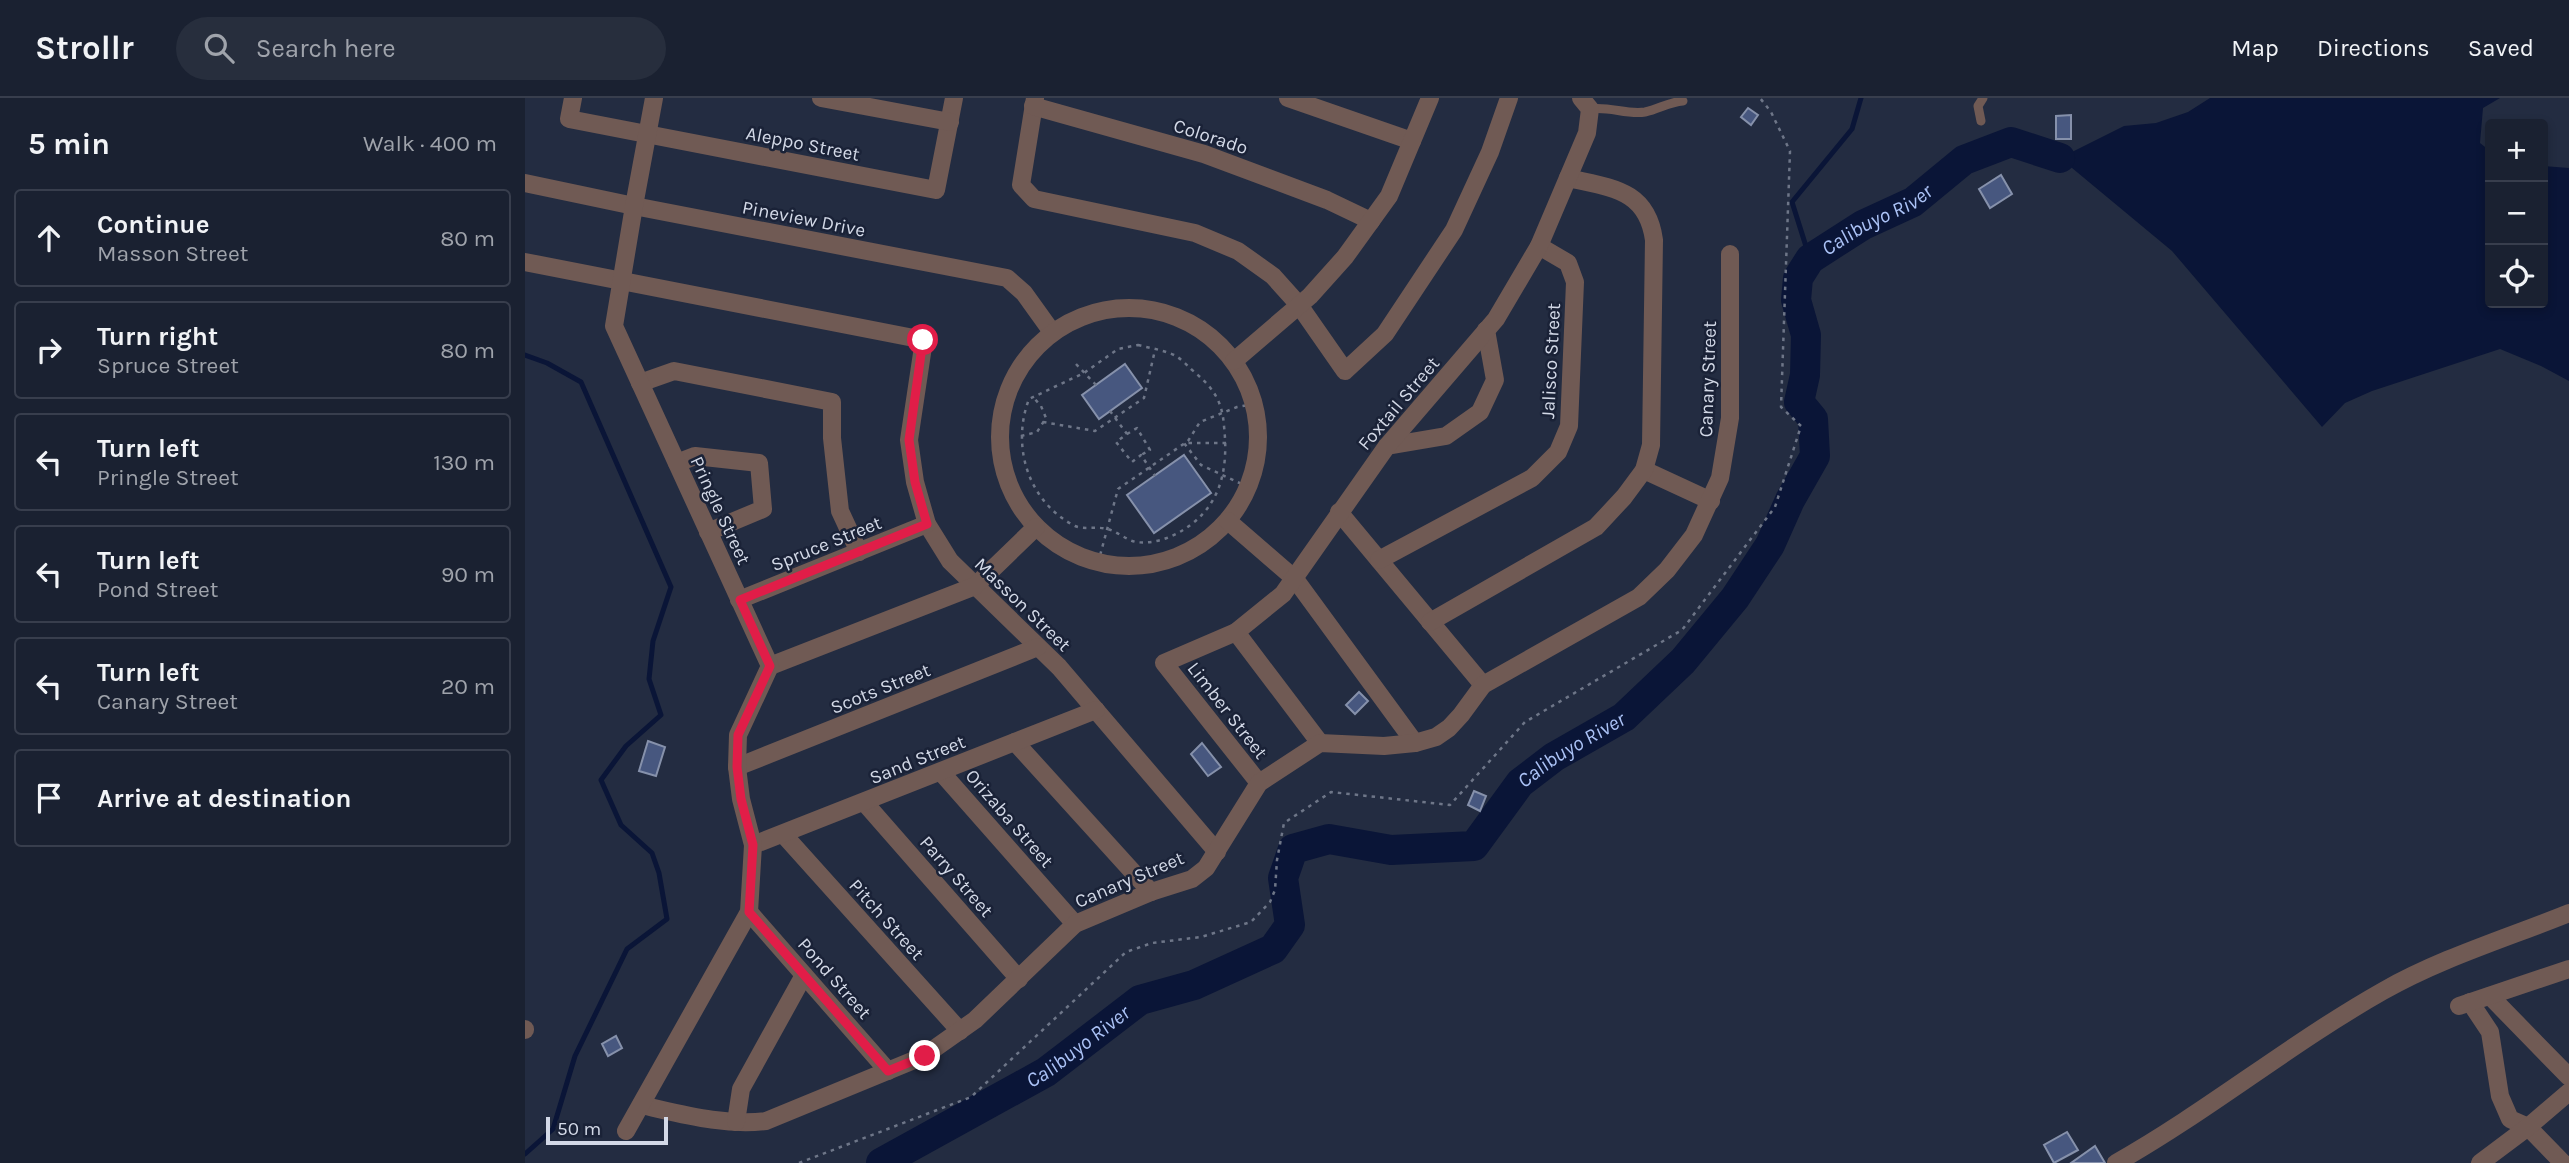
<!DOCTYPE html>
<meta charset="utf-8">
<style>
body{margin:0;font-family:Karla,sans-serif;background:#272e3d;color:#f1f3f6}
.controls{position:absolute;right:21px;top:21px;display:grid;overflow:hidden;border-radius:7px;box-shadow:0 4px 10px #0003}
.controls button{width:63px;height:63px;display:grid;place-items:center;padding:0;border:0;border-bottom:2px solid #383e4d;background:#1a2131;color:#f1f3f6;font:35px sans-serif}
.scale{position:absolute;left:21px;bottom:18px;width:122px;box-sizing:border-box;padding-left:7px;border:4px solid #d3d9e7;border-top:0;font-size:19px;line-height:24px;white-space:nowrap;color:#d3d9e7;-webkit-text-stroke:5px #1a2237;paint-order:stroke}
.stop{position:absolute;width:21px;height:21px;margin:-16px;border:5px solid #e11d48;border-radius:50%;background:#fff}
.stop.end{background:#e11d48;border-color:#fff;box-shadow:0 2px 7px #0008}
.list{margin:0;padding:0;list-style:none}
h2{display:flex;justify-content:space-between;align-items:center;height:91px;margin:0;padding:0 28px;font-size:30px}
h2 small{font-size:23px;font-weight:400;color:#9fa3ab}
.list li{display:grid;grid-template-columns:46px 1fr auto;gap:21px;align-items:center;box-sizing:border-box;height:98px;margin:0 14px 14px;padding:0 14px;border:2px solid #383e4d;border-radius:7px}
.list b{display:block;font-size:26px;white-space:nowrap}
.list p{margin:0;font-size:23px;white-space:nowrap;color:#9fa3ab}
.list em{font-size:23px;font-style:normal;color:#9fa3ab}
.icon{flex:none;width:38px;height:38px;fill:none;stroke:currentColor;stroke-width:2;stroke-linecap:round;stroke-linejoin:round}
.map{position:relative;flex:none;width:2044px;height:1065px;overflow:hidden}
header{display:flex;align-items:center;gap:42px;box-sizing:border-box;height:98px;padding:0 35px;background:#1a2131;border-bottom:2px solid #383e4d}
header strong{font-size:33px}
nav{display:flex;gap:38px;margin-inline-start:auto;font-size:24px}
.search{width:490px;height:63px;background:#272e3d;display:flex;align-items:center;gap:18px;box-sizing:border-box;padding:0 24px;border-radius:38px;color:#9fa3ab;font-size:26px}
main{display:flex}
aside{flex:1;background:#1a2131}
.map>svg:first-child{display:block}
.water{fill:#0a1537}
.lines{fill:none;stroke-linecap:round;stroke-linejoin:round}
.stream{stroke:#0a1537;stroke-width:5}
.river{stroke:#0a1537;stroke-width:30}
.building{fill:#47577f;stroke:#8691ab;stroke-width:2}
.path{stroke:#6e7688;stroke-width:2.5;stroke-dasharray:3.5 5;stroke-linecap:butt}
.service{stroke:#705a54;stroke-width:9}
.minor{stroke:#705a54;stroke-width:18}
.route{stroke:#e11d48;stroke-width:9}
.labels{text-anchor:middle;stroke-width:5;stroke-linejoin:round;paint-order:stroke}
.street-label{font-size:19px;fill:#d3d9e7;stroke:#1a2237}
.water-label{font-size:21px;font-style:italic;fill:#abc2f6;stroke:#1a2237}
</style>
<header>
<strong>Strollr</strong>
<div class="search"><svg class="icon" aria-label="search" viewBox="0 0 24 24"><circle cx="10" cy="10" r="6"/><path d="M15 15l6 6"/></svg>Search here</div>
<nav><a>Map</a><a>Directions</a><a>Saved</a></nav>
</header>
<main>
<aside>
<h2>5 min<small>Walk · 400 m</small></h2>
<ul class="list">
<li><svg class="icon" aria-label="ahead" viewBox="0 0 24 24"><path d="M12 20V5M6 11l6-6 6 6"/></svg><div><b>Continue</b><p>Masson Street</p></div><em>80 m</em></li>
<li><svg class="icon" aria-label="right" viewBox="0 0 24 24"><path d="M7 20v-9h11M14 6l5 5-5 5"/></svg><div><b>Turn right</b><p>Spruce Street</p></div><em>80 m</em></li>
<li><svg class="icon" aria-label="left" viewBox="0 0 24 24"><path d="M17 20v-9H6M10 6l-5 5 5 5"/></svg><div><b>Turn left</b><p>Pringle Street</p></div><em>130 m</em></li>
<li><svg class="icon" aria-label="left" viewBox="0 0 24 24"><path d="M17 20v-9H6M10 6l-5 5 5 5"/></svg><div><b>Turn left</b><p>Pond Street</p></div><em>90 m</em></li>
<li><svg class="icon" aria-label="left" viewBox="0 0 24 24"><path d="M17 20v-9H6M10 6l-5 5 5 5"/></svg><div><b>Turn left</b><p>Canary Street</p></div><em>20 m</em></li>
<li><svg class="icon" aria-label="arrive" viewBox="0 0 24 24"><path d="M6 21V4h12l-3 4 3 4H6"/></svg><div><b>Arrive at destination</b></div></li>
</ul>
</aside>
<div class="map">
<svg width="2044" height="1065" viewBox="0 0 2044 1065">
<rect width="100%" height="100%" fill="#232c41"/>
<polygon class="water" points="1685,0 1975,0 1958,10 1955,45 1965,53 1965,205 2018,205 2018,68 2044,70 2044,283 2016,268 1975,251 1847,293 1820,305 1797,329 1647,153 1535,60 1599,28 1631,25 1663,14"/>
<g class="lines">
<g class="stream">
<polyline points="1285,161 1267,104 1327,31 1336,0"/>
<polyline points="0,257 22,265 56,284 146,489 128,543 124,581 136,617 101,648 76,682 96,727 127,755 134,775 142,821 102,851 50,958 28,1031 0,1056"/>
</g>
<path class="river" id="s1" d="M356,1065L521,974L615,902L669,887L748,851L765,827L758,780L768,751L804,741L866,752L949,748L995,685L1029,659L1099,619L1158,563L1210,500L1245,447L1265,402L1290,358L1288,321L1274,304L1280,277L1281,237L1271,202L1273,180L1285,161L1338,127L1388,104L1439,62L1486,44L1535,60"/>
</g>
<g class="building">
<polygon points="1223,10 1233,17 1226,27 1216,19"/>
<polygon points="1546,17 1546,41 1531,41 1531,18"/>
<polygon points="1476,77 1487,96 1465,110 1454,91"/>
<polygon points="600,266 617,290 574,321 557,297"/>
<polygon points="659,357 686,395 629,435 602,397"/>
<polygon points="834,594 843,603 830,616 821,607"/>
<polygon points="123,643 140,649 131,678 114,673"/>
<polygon points="677,645 696,669 683,678 666,656"/>
<polygon points="949,693 961,698 955,713 943,707"/>
<polygon points="91,938 97,950 83,958 77,946"/>
<polygon points="1542,1034 1553,1052 1529,1065 1519,1047"/>
<polygon points="1570,1048 1580,1065 1546,1065"/>
</g>
<g class="lines">
<g class="path">
<path d="M613,247C625,250 638,252 649,257C655,260 661,266 666,271C686,288 697,300 699,328C704,374 695,413 651,436C639,442 625,446 611,444C601,442 592,433 582,431C572,428 559,432 550,428C503,404 486,348 504,301L559,275L593,251Z"/>
<polyline points="551,266 571,287"/>
<polyline points="585,313 602,336 591,344 607,364 616,357 630,378"/>
<polyline points="518,324 570,333 619,300 630,252"/>
<polyline points="602,336 612,330 625,352 616,357"/>
<polyline points="496,338 512,334 521,320 516,308 509,300"/>
<polyline points="701,345 659,345 676,367 723,389"/>
<polyline points="573,465 593,391 663,343 675,324 712,309 729,306"/>
<polyline points="274,1065 446,999 601,854 627,845 676,839 726,824 745,804 750,792 752,762 759,725 806,694 925,707 1000,624 1157,532 1250,409 1276,328 1256,309 1265,53 1246,14 1235,0"/>
</g>
<g class="service">
<path d="M1065,11C1084,8 1102,17 1120,14C1134,11 1144,4 1158,3"/>
<polyline points="1456,23 1453,8 1458,0"/>
</g>
<g class="minor">
<polyline points="48,0 44,21 411,92 429,0"/>
<polyline points="296,0 425,24"/>
<polyline points="510,0 496,87 509,101 670,135 713,153 748,178 774,207 820,273 860,236 929,132 965,54 984,0"/>
<polyline points="763,0 887,43"/>
<polyline points="508,8 679,56 802,102 846,123"/>
<polyline points="0,85 109,108 482,180 499,195 527,234"/>
<polyline points="0,164 399,242 384,342 390,384 402,426 425,463 534,569 692,754"/>
<circle cx="604" cy="339" r="129"/>
<polyline points="709,263 785,198 820,159 864,98 905,0"/>
<polyline points="115,285 149,273 307,304 307,340 315,413 334,454"/>
<polyline points="862,348 921,338 955,314 970,282 961,232"/>
<polyline points="152,365 170,358 234,365 238,411 183,434"/>
<polyline points="1119,372 1186,403"/>
<polyline points="814,414 958,587"/>
<polyline points="703,423 770,481 890,645"/>
<polyline points="854,462 1007,380 1033,354 1044,328 1050,184 1043,165 1014,148"/>
<polyline points="214,502 402,426"/>
<path d="M905,524L1071,429L1099,399L1119,372L1126,347L1129,142C1122,91 1086,90 1043,80"/>
<polyline points="711,534 795,645"/>
<polyline points="245,568 450,488 511,429"/>
<polyline points="490,644 626,794"/>
<polyline points="212,669 513,549"/>
<polyline points="416,674 550,826"/>
<polyline points="734,685 639,565 711,534 758,496 862,348 971,221 1014,148 1062,35 1065,11 1056,0"/>
<polyline points="339,704 494,881"/>
<polyline points="258,736 435,933"/>
<polyline points="228,747 571,612"/>
<polyline points="224,814 363,973"/>
<polyline points="1965,898 2044,979"/>
<polyline points="1945,904 1965,934 1975,998 1985,1021 2003,1029 2038,1065"/>
<polyline points="1934,908 2044,871"/>
<polyline points="0,932 0,931"/>
<path d="M116,1007C157,1016 199,1028 241,1023L399,958L450,922L550,826L626,794L667,781L681,770L734,685L795,645L859,648L890,645L911,639L924,630L936,617L958,587L1114,499L1142,472L1169,437L1195,380L1205,320V156"/>
<polyline points="211,1024 216,991 279,877"/>
<polyline points="101,1033 224,814 228,747 216,701 212,669 213,637 245,568 89,228 109,108 129,0"/>
<path d="M1591,1065C1683,1013 1766,945 1858,893C1916,860 1982,840 2044,815"/>
<polyline points="1955,1065 2003,1029 2044,994"/>
</g>
</g>
<g class="lines">
<polyline class="route" points="398,242 384,342 390,384 402,426 215,502 245,568 213,637 212,669 216,701 228,747 224,814 363,973 400,958"/>
</g>
<g class="labels">
<g class="street-label">
<text transform="translate(686 38) rotate(18)" y="7">Colorado</text>
<text transform="translate(278 45) rotate(11)" y="7">Aleppo Street</text>
<text transform="translate(279 120) rotate(11)" y="7">Pineview Drive</text>
<text transform="translate(1025 263) rotate(-87)" y="7">Jalisco Street</text>
<text transform="translate(1182 281) rotate(-88)" y="7">Canary Street</text>
<text transform="translate(873 305) rotate(-50)" y="7">Foxtail Street</text>
<text transform="translate(196 412) rotate(65)" y="7">Pringle Street</text>
<text transform="translate(301 445) rotate(-22)" y="7">Spruce Street</text>
<text transform="translate(498 506) rotate(44)" y="7">Masson Street</text>
<text transform="translate(355 590) rotate(-22)" y="7">Scots Street</text>
<text transform="translate(703 612) rotate(52)" y="7">Limber Street</text>
<text transform="translate(392 661) rotate(-22)" y="7">Sand Street</text>
<text transform="translate(485 720) rotate(49)" y="7">Orizaba Street</text>
<text transform="translate(432 778) rotate(49)" y="7">Parry Street</text>
<text transform="translate(604 781) rotate(-23)" y="7">Canary Street</text>
<text transform="translate(362 821) rotate(48)" y="7">Pitch Street</text>
<text transform="translate(310 880) rotate(49)" y="7">Pond Street</text>
</g>
<g class="water-label">
<text dy="7" stroke="none"><textPath href="#s1" startOffset="1554">Calibuyo River</textPath></text>
<text dy="7" stroke="none"><textPath href="#s1" startOffset="880">Calibuyo River</textPath></text>
<text dy="7" stroke="none"><textPath href="#s1" startOffset="229">Calibuyo River</textPath></text>
</g>
</g>
</svg>
<div class="controls">
<button>+</button>
<button>−</button>
<button><svg class="icon" aria-label="locate" viewBox="0 0 24 24"><circle cx="12" cy="12" r="6"/><path d="M12 2v4M12 18v4M2 12h4M18 12h4"/></svg></button>
</div>
<div class="scale">50 m</div>
<div class="stop" style="left:398px;top:242px"></div>
<div class="stop end" style="left:400px;top:958px"></div>
</div>
</main>
